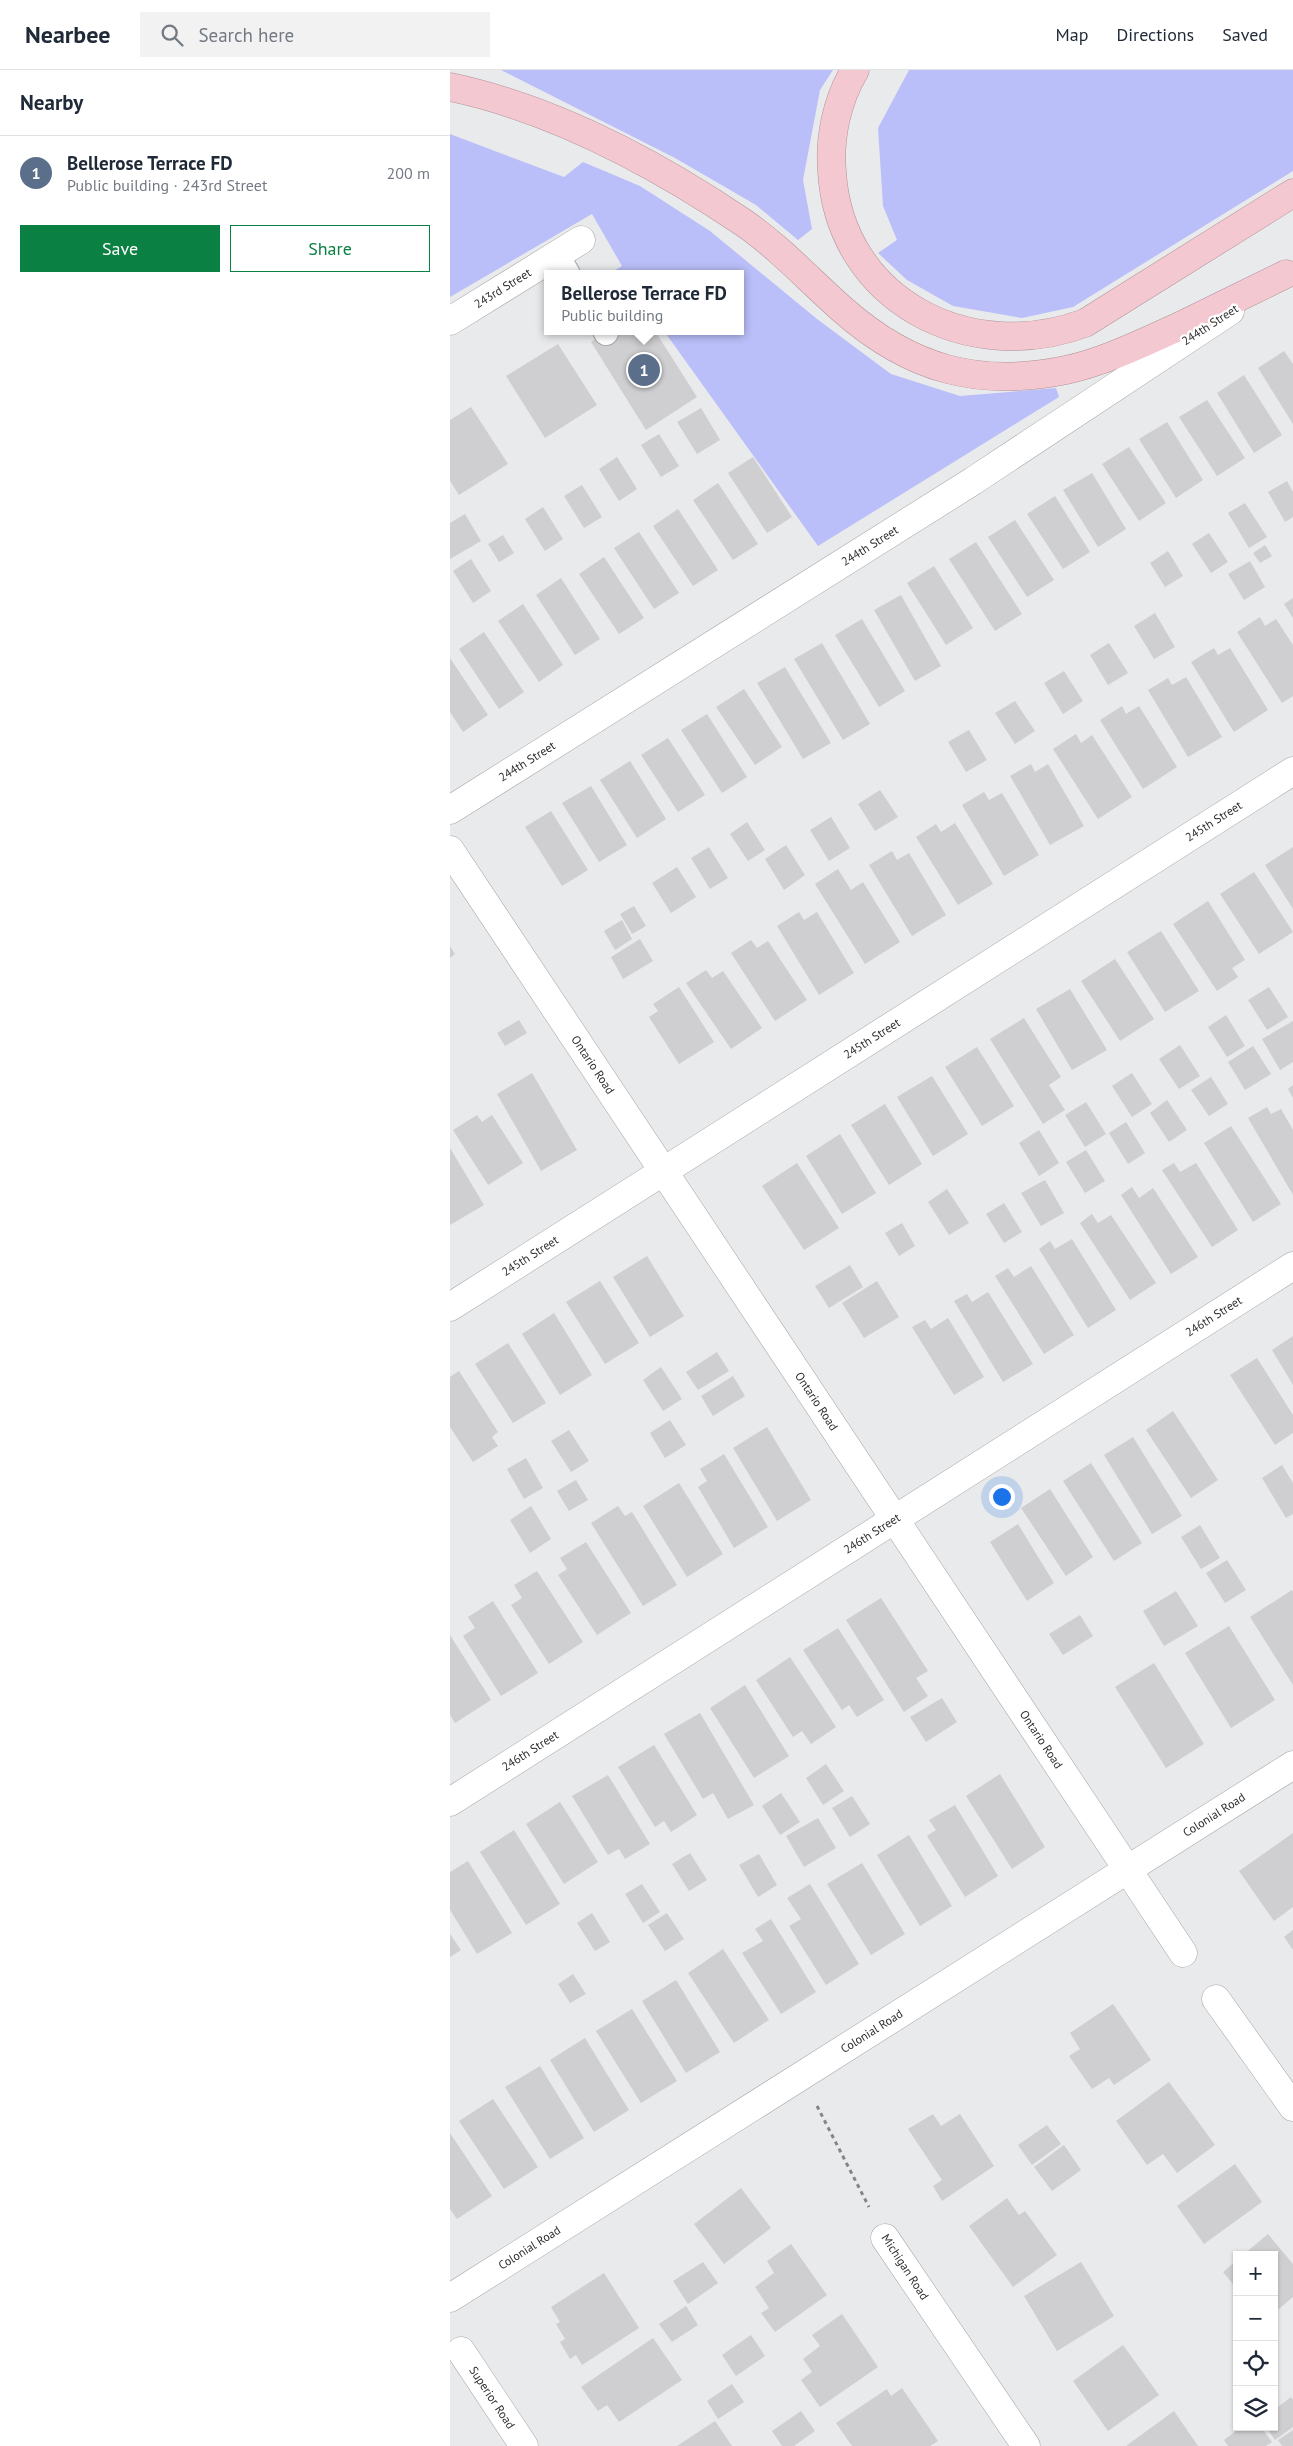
<!DOCTYPE html>
<meta charset="utf-8">
<style>
body{margin:0;font-family:"PT Sans",sans-serif;background:#f2f2f3;color:#1f2937}
.controls{position:absolute;right:15px;bottom:15px;display:grid;overflow:hidden;border-radius:0px;box-shadow:0 1px 4px #0004}
.controls button{width:45px;height:45px;display:grid;place-items:center;padding:0;border:0;border-bottom:1px solid #e0e1e3;background:#fff;color:#1f2937;font:25px sans-serif}
.you{position:absolute;left:551px;top:1426px;width:18px;height:18px;margin:-12px;border:4px solid #fff;border-radius:50%;background:#1a73e8;box-shadow:0 0 0 8px #1a73e833}
.badge{display:grid;place-items:center;width:32px;height:32px;border-radius:50%;background:#0b8043;color:#fff;font-size:16px;font-weight:700}
.pin{position:absolute;translate:-50% -50%;border:2px solid #fff;box-shadow:0 1px 5px #0006}
.popup{position:absolute;left:94px;top:200px;width:200px;height:65px;box-sizing:border-box;display:grid;place-content:center;border-radius:0px;background:#fff;filter:drop-shadow(0 1px 4px #0005);font-size:16px;white-space:nowrap;color:#747a83}
.popup b{font-size:19px;color:#1f2937}
.popup::after{content:'';position:absolute;left:50%;top:100%;margin-left:-10px;border:10px solid transparent;border-top-color:#fff}
.list{margin:0;padding:0;list-style:none}
h2{display:flex;justify-content:space-between;align-items:center;height:65px;margin:0;padding:0 20px;font-size:21px}
h2 small{font-size:16px;font-weight:400;color:#747a83}
.list li{display:grid;grid-template-columns:32px 1fr auto;gap:15px;align-items:center;box-sizing:border-box;height:75px;padding:0 20px;border-top:1px solid #e0e1e3}
.list b{display:block;font-size:19px;white-space:nowrap}
.list p{margin:0;font-size:16px;white-space:nowrap;color:#747a83}
.list em{font-size:16px;font-style:normal;color:#747a83}
.actions{display:flex;gap:10px;padding:15px 20px}
.actions a{flex:1;padding:11px 0;border:1px solid #0b8043;border-radius:0px;text-align:center;font-size:18px;color:#0b8043}
.actions .main{background:#0b8043;color:#fff}
.icon{flex:none;width:28px;height:28px;fill:none;stroke:currentColor;stroke-width:2;stroke-linecap:round;stroke-linejoin:round}
.map{position:relative;flex:none;width:843px;height:2376px;overflow:hidden}
header{display:flex;align-items:center;gap:30px;box-sizing:border-box;height:70px;padding:0 25px;background:#fff;border-bottom:1px solid #e0e1e3}
header strong{font-size:24px}
nav{display:flex;gap:28px;margin-inline-start:auto;font-size:18px}
.search{width:350px;height:45px;background:#f2f2f3;display:flex;align-items:center;gap:12px;box-sizing:border-box;padding:0 18px;border-radius:0px;color:#747a83;font-size:19px}
main{display:flex}
aside{flex:1;background:#fff}
.map>svg:first-child{display:block}
.green{fill:#babff9}
.building{fill:#cfcfd1}
.lines{fill:none;stroke-linecap:round;stroke-linejoin:round}
.service-casing{stroke:#a6a6a8;stroke-width:26}
.minor-casing{stroke:#a6a6a8;stroke-width:29}
.motorway-casing{stroke:#af9298;stroke-width:29}
.path{stroke:#858587;stroke-width:3;stroke-dasharray:4 4;stroke-linecap:butt}
.service{stroke:#fff;stroke-width:24}
.minor{stroke:#fff;stroke-width:28}
.motorway{stroke:#f4c8d0;stroke-width:28}
.labels{text-anchor:middle;stroke-width:4.5;stroke-linejoin:round;paint-order:stroke}
.street-label{font-size:12px;fill:#2f2f30;stroke:#fff}
</style>
<header>
<strong>Nearbee</strong>
<div class="search"><svg class="icon" aria-label="search" viewBox="0 0 24 24"><circle cx="10" cy="10" r="6"/><path d="M15 15l6 6"/></svg>Search here</div>
<nav><a>Map</a><a>Directions</a><a>Saved</a></nav>
</header>
<main>
<aside>
<h2>Nearby<small></small></h2>
<ul class="list">
<li><span class="badge" style="background:#5c6f8a">1</span><div><b>Bellerose Terrace FD</b><p>Public building · 243rd Street</p></div><em>200 m</em></li>
</ul>
<div class="actions"><a class="main">Save</a><a>Share</a></div>
</aside>
<div class="map">
<svg width="843" height="2376" viewBox="0 0 843 2376">
<rect width="100%" height="100%" fill="#e9eaec"/>
<g class="green">
<polygon points="51,0 383,0 370,20 353,110 362,159 348,170 306,135 225,88"/>
<polygon points="459,0 843,0 843,101 623,237 572,248 503,236 457,210 428,183 447,170 433,136 428,58"/>
<polygon points="0,64 114,107 133,92 190,116 260,161 367,249 441,304 510,326 606,318 609,327 368,476 214,261 290,261 290,204 159,204 172,196 142,144 0,227"/>
</g>
<g class="building">
<polygon points="158,261 205,261 247,327 196,360 141,272"/>
<polygon points="108,274 147,335 95,368 56,306"/>
<polygon points="834,281 843,294 843,354 808,298"/>
<polygon points="794,305 832,365 804,383 767,323"/>
<polygon points="757,330 795,388 767,406 729,347"/>
<polygon points="21,337 58,394 9,425 0,411 0,350"/>
<polygon points="251,338 270,370 247,384 227,352"/>
<polygon points="717,352 753,410 726,428 689,369"/>
<polygon points="209,364 229,396 211,407 191,375"/>
<polygon points="679,377 716,433 689,451 652,394"/>
<polygon points="167,387 187,419 169,431 149,399"/>
<polygon points="303,387 342,447 317,463 278,403"/>
<polygon points="642,403 676,459 648,477 613,420"/>
<polygon points="837,411 843,422 843,447 835,452 818,422"/>
<polygon points="268,413 308,474 283,490 243,430"/>
<polygon points="132,415 152,447 134,458 114,426"/>
<polygon points="605,426 640,482 613,499 577,444"/>
<polygon points="795,433 817,467 799,478 778,443"/>
<polygon points="93,437 113,469 95,481 75,449"/>
<polygon points="228,439 268,500 243,516 203,456"/>
<polygon points="15,444 31,471 0,489 0,453"/>
<polygon points="565,450 604,510 577,527 538,467"/>
<polygon points="189,462 229,523 204,539 164,478"/>
<polygon points="759,463 778,492 761,503 742,474"/>
<polygon points="53,465 64,483 49,492 38,474"/>
<polygon points="526,472 572,544 545,561 499,489"/>
<polygon points="815,475 822,486 810,493 803,483"/>
<polygon points="718,481 733,506 715,517 700,493"/>
<polygon points="154,487 194,548 169,564 129,504"/>
<polygon points="21,489 41,521 23,533 3,501"/>
<polygon points="800,491 815,517 794,530 778,504"/>
<polygon points="484,496 523,558 496,575 457,513"/>
<polygon points="111,508 150,569 125,585 86,525"/>
<polygon points="451,525 491,596 465,611 424,540"/>
<polygon points="843,528 843,548 834,534"/>
<polygon points="73,534 113,595 89,612 48,551"/>
<polygon points="705,543 725,577 704,589 684,556"/>
<polygon points="810,547 815,556 826,549 843,575 843,626 832,633 787,562"/>
<polygon points="412,549 455,621 429,637 385,565"/>
<polygon points="34,562 74,622 49,639 9,579"/>
<polygon points="372,573 420,654 393,670 344,589"/>
<polygon points="659,573 678,603 658,615 640,585"/>
<polygon points="764,578 768,585 780,578 818,640 784,662 741,592"/>
<polygon points="0,588 38,645 13,662 0,642"/>
<polygon points="335,597 381,673 353,689 307,613"/>
<polygon points="614,601 633,631 613,644 594,613"/>
<polygon points="736,607 772,667 738,687 698,620 718,608 722,615"/>
<polygon points="294,619 332,677 305,695 266,637"/>
<polygon points="565,631 585,661 565,674 545,643"/>
<polygon points="672,636 676,644 689,636 727,697 693,719 650,650"/>
<polygon points="257,644 297,707 272,723 231,660"/>
<polygon points="519,660 537,690 516,702 498,672"/>
<polygon points="626,664 631,673 642,665 682,727 648,749 603,679"/>
<polygon points="218,668 255,725 228,742 191,685"/>
<polygon points="180,691 216,749 187,768 150,710"/>
<polygon points="581,694 585,702 598,694 634,756 600,775 560,706"/>
<polygon points="141,716 177,775 149,792 112,733"/>
<polygon points="430,720 448,747 425,761 408,734"/>
<polygon points="534,722 539,730 552,723 589,785 554,806 512,735"/>
<polygon points="101,741 138,800 112,816 75,757"/>
<polygon points="381,747 400,778 379,791 360,760"/>
<polygon points="297,752 315,780 298,791 280,764"/>
<polygon points="505,753 543,814 508,835 466,767 486,754 491,762"/>
<polygon points="336,775 355,805 334,820 315,789"/>
<polygon points="259,777 278,808 260,819 241,788"/>
<polygon points="843,777 843,839 815,795"/>
<polygon points="442,781 447,790 459,783 496,845 462,866 419,795"/>
<polygon points="227,797 246,827 221,843 202,813"/>
<polygon points="388,799 401,820 413,812 450,872 415,894 365,814"/>
<polygon points="804,802 843,862 809,884 770,824"/>
<polygon points="758,831 795,890 782,898 788,907 767,921 723,854"/>
<polygon points="184,836 196,856 182,864 170,844"/>
<polygon points="349,842 354,850 367,842 404,903 369,925 327,856"/>
<polygon points="172,850 182,869 165,880 154,861"/>
<polygon points="711,861 749,921 715,942 677,882"/>
<polygon points="190,869 203,891 173,909 161,887"/>
<polygon points="301,870 307,878 318,871 357,930 325,951 281,883"/>
<polygon points="0,876 5,884 0,888"/>
<polygon points="665,889 704,949 670,971 631,911"/>
<polygon points="256,900 262,908 273,901 312,958 281,979 236,913"/>
<polygon points="229,917 264,972 229,994 199,947 208,941 203,934"/>
<polygon points="819,917 838,947 817,960 798,930"/>
<polygon points="620,919 657,980 622,1000 586,939"/>
<polygon points="776,945 795,976 777,987 758,957"/>
<polygon points="574,948 611,1007 599,1015 615,1040 593,1054 540,969"/>
<polygon points="69,950 77,963 55,976 47,963"/>
<polygon points="843,951 843,992 830,1000 812,969"/>
<polygon points="730,975 750,1006 729,1019 709,989"/>
<polygon points="803,976 821,1004 795,1020 778,992"/>
<polygon points="527,977 564,1036 532,1056 495,997"/>
<polygon points="82,1003 127,1080 91,1101 47,1024"/>
<polygon points="682,1003 702,1034 682,1047 662,1016"/>
<polygon points="482,1006 518,1064 483,1086 447,1027"/>
<polygon points="761,1007 778,1034 759,1046 741,1020"/>
<polygon points="843,1015 843,1028 838,1019"/>
<polygon points="717,1030 737,1060 719,1072 700,1043"/>
<polygon points="636,1032 656,1064 635,1077 615,1045"/>
<polygon points="435,1034 472,1094 439,1115 401,1055"/>
<polygon points="817,1037 821,1044 831,1039 843,1060 843,1125 798,1048"/>
<polygon points="27,1045 32,1052 42,1045 73,1093 38,1115 3,1060"/>
<polygon points="676,1052 695,1083 678,1094 659,1063"/>
<polygon points="781,1056 831,1134 803,1152 754,1073"/>
<polygon points="589,1060 609,1093 589,1106 569,1073"/>
<polygon points="390,1064 426,1123 392,1144 356,1086"/>
<polygon points="0,1078 34,1135 0,1155"/>
<polygon points="636,1080 655,1111 635,1123 616,1092"/>
<polygon points="347,1093 389,1158 354,1180 312,1116"/>
<polygon points="724,1093 730,1102 746,1093 788,1160 762,1177 712,1100"/>
<polygon points="595,1110 614,1143 591,1156 571,1123"/>
<polygon points="682,1117 689,1128 703,1118 748,1187 721,1204 671,1125"/>
<polygon points="497,1119 519,1153 499,1165 478,1132"/>
<polygon points="554,1133 572,1162 554,1173 536,1144"/>
<polygon points="642,1144 648,1153 661,1145 706,1213 680,1230 630,1153"/>
<polygon points="452,1153 465,1176 449,1186 435,1163"/>
<polygon points="622,1169 666,1240 638,1258 589,1179 600,1171 605,1179"/>
<polygon points="197,1186 234,1246 200,1267 163,1207"/>
<polygon points="400,1195 413,1217 379,1238 365,1216"/>
<polygon points="581,1196 624,1265 594,1284 545,1206 558,1198 564,1207"/>
<polygon points="150,1211 189,1273 155,1294 116,1232"/>
<polygon points="427,1211 449,1247 414,1268 392,1233"/>
<polygon points="538,1222 583,1294 553,1312 504,1231 517,1224 522,1232"/>
<polygon points="104,1243 142,1305 110,1325 72,1264"/>
<polygon points="498,1248 534,1307 504,1325 462,1257 475,1250 481,1259"/>
<polygon points="843,1266 843,1315 822,1280"/>
<polygon points="58,1273 96,1333 63,1353 25,1294"/>
<polygon points="267,1282 279,1301 248,1320 236,1302"/>
<polygon points="807,1288 843,1345 843,1363 825,1375 780,1305"/>
<polygon points="211,1297 232,1329 213,1341 193,1310"/>
<polygon points="9,1301 48,1362 42,1367 48,1376 23,1392 0,1357 0,1307"/>
<polygon points="283,1306 295,1326 263,1346 251,1326"/>
<polygon points="723,1341 768,1410 741,1428 696,1360"/>
<polygon points="220,1350 236,1375 215,1388 200,1363"/>
<polygon points="317,1357 361,1430 327,1451 283,1378"/>
<polygon points="119,1360 139,1391 121,1402 101,1371"/>
<polygon points="683,1367 732,1446 702,1464 654,1385"/>
<polygon points="274,1384 318,1457 284,1478 248,1417 257,1411 250,1399"/>
<polygon points="76,1388 93,1418 74,1429 57,1399"/>
<polygon points="641,1393 692,1473 664,1491 613,1411"/>
<polygon points="832,1395 843,1413 843,1444 836,1448 812,1408"/>
<polygon points="126,1410 138,1430 119,1441 107,1421"/>
<polygon points="229,1413 273,1484 237,1507 193,1436"/>
<polygon points="600,1419 643,1487 616,1506 571,1438"/>
<polygon points="81,1436 101,1469 80,1483 60,1450"/>
<polygon points="168,1436 175,1446 182,1442 227,1515 193,1536 141,1453"/>
<polygon points="568,1454 604,1513 577,1531 540,1472"/>
<polygon points="750,1455 770,1488 751,1499 731,1467"/>
<polygon points="136,1472 181,1543 147,1565 108,1505 117,1499 110,1488"/>
<polygon points="777,1490 796,1520 775,1533 756,1503"/>
<polygon points="87,1501 133,1572 99,1594 61,1535 72,1528 64,1515"/>
<polygon points="842,1520 843,1522 843,1615 800,1547"/>
<polygon points="726,1521 748,1556 714,1576 693,1541"/>
<polygon points="431,1528 478,1601 466,1608 478,1626 454,1642 396,1550"/>
<polygon points="43,1531 88,1603 51,1626 13,1566 25,1558 18,1547"/>
<polygon points="630,1545 643,1566 613,1585 599,1564"/>
<polygon points="779,1556 825,1630 781,1658 735,1583"/>
<polygon points="388,1558 434,1630 407,1647 399,1635 392,1640 353,1580"/>
<polygon points="0,1565 41,1630 5,1653 0,1645"/>
<polygon points="340,1587 386,1657 361,1674 352,1661 343,1667 306,1610"/>
<polygon points="704,1593 754,1674 716,1698 665,1617"/>
<polygon points="295,1615 339,1686 304,1708 260,1638"/>
<polygon points="492,1628 507,1652 476,1672 460,1647"/>
<polygon points="250,1643 304,1735 278,1749 263,1723 253,1729 214,1664"/>
<polygon points="204,1675 247,1745 221,1762 214,1751 205,1757 168,1697"/>
<polygon points="376,1694 394,1721 373,1735 356,1708"/>
<polygon points="550,1704 595,1777 562,1799 516,1726"/>
<polygon points="158,1705 200,1774 175,1789 169,1779 158,1785 122,1726"/>
<polygon points="331,1723 350,1752 330,1765 312,1736"/>
<polygon points="402,1726 420,1754 400,1767 382,1738"/>
<polygon points="110,1732 148,1792 114,1814 76,1754"/>
<polygon points="505,1735 548,1806 515,1827 477,1766 486,1760 479,1750"/>
<polygon points="368,1748 386,1778 354,1797 336,1766"/>
<polygon points="64,1760 110,1834 76,1855 30,1782"/>
<polygon points="843,1763 843,1837 824,1851 789,1801"/>
<polygon points="459,1765 502,1836 470,1856 427,1785"/>
<polygon points="240,1783 257,1810 239,1821 222,1794"/>
<polygon points="309,1784 327,1815 308,1827 289,1795"/>
<polygon points="18,1791 62,1863 27,1884 0,1840 0,1802"/>
<polygon points="412,1793 455,1864 421,1885 377,1814"/>
<polygon points="192,1814 210,1842 193,1853 175,1824"/>
<polygon points="360,1814 409,1894 376,1915 339,1856 351,1849 337,1828"/>
<polygon points="142,1843 160,1872 145,1881 127,1853"/>
<polygon points="217,1843 234,1869 215,1881 198,1855"/>
<polygon points="321,1849 366,1922 331,1944 292,1883 313,1871 305,1859"/>
<polygon points="843,1860 843,1880 834,1867"/>
<polygon points="0,1864 11,1880 0,1887"/>
<polygon points="273,1879 319,1950 284,1973 238,1903"/>
<polygon points="123,1904 136,1924 120,1933 108,1914"/>
<polygon points="226,1910 270,1982 236,2003 192,1931"/>
<polygon points="663,1934 701,1990 664,2015 659,2008 642,2019 619,1986 630,1979 620,1963"/>
<polygon points="182,1939 227,2011 191,2033 146,1961"/>
<polygon points="135,1968 179,2040 144,2062 100,1990"/>
<polygon points="90,1996 134,2068 100,2089 55,2017"/>
<polygon points="719,2012 765,2075 727,2103 713,2084 697,2095 666,2051"/>
<polygon points="43,2029 88,2097 54,2119 9,2051"/>
<polygon points="483,2044 491,2056 510,2044 544,2096 492,2131 483,2116 492,2110 458,2059"/>
<polygon points="597,2055 611,2074 582,2095 568,2075"/>
<polygon points="0,2063 42,2126 7,2149 0,2139"/>
<polygon points="614,2075 631,2100 602,2121 584,2097"/>
<polygon points="785,2094 812,2132 754,2174 727,2136"/>
<polygon points="291,2118 321,2158 274,2194 244,2154"/>
<polygon points="557,2128 569,2145 575,2141 607,2185 563,2217 519,2156"/>
<polygon points="818,2164 843,2194 843,2227 824,2243 824,2185 793,2185"/>
<polygon points="341,2174 377,2225 325,2262 311,2243 319,2238 305,2217 324,2203 317,2191"/>
<polygon points="787,2190 787,2219 773,2202"/>
<polygon points="253,2192 268,2213 238,2234 223,2211"/>
<polygon points="631,2192 664,2246 607,2281 574,2226"/>
<polygon points="154,2203 189,2258 132,2295 126,2285 120,2289 110,2272 115,2269 106,2254 110,2252 101,2237"/>
<polygon points="236,2236 248,2255 222,2272 209,2254"/>
<polygon points="392,2244 428,2297 370,2337 351,2310 362,2302 353,2289 370,2276 362,2265"/>
<polygon points="301,2265 315,2286 286,2306 272,2285"/>
<polygon points="203,2268 232,2310 169,2352 157,2335 148,2341 131,2317"/>
<polygon points="673,2275 709,2325 658,2361 623,2311"/>
<polygon points="282,2314 294,2332 268,2349 257,2331"/>
<polygon points="452,2318 488,2371 480,2376 402,2376 386,2353 437,2319 441,2326"/>
<polygon points="841,2327 843,2330 843,2357 825,2370 816,2357 824,2357 824,2340"/>
<polygon points="351,2341 365,2361 344,2376 332,2376 322,2361"/>
<polygon points="724,2341 748,2376 676,2376"/>
<polygon points="265,2351 282,2376 227,2376"/>
<polygon points="791,2357 811,2357 822,2372 816,2376 778,2376 774,2370"/>
<polygon points="843,2360 843,2376 832,2376 828,2370"/>
</g>
<g class="lines">
<defs>
<g id="service">
<polyline points="107,185 118,204"/>
<polyline points="155,261 156,263"/>
</g>
<g id="minor">
<path id="s1" d="M0,251L131,170"/>
<path id="s2" d="M0,740L523,411L780,241"/>
<path id="s3" d="M0,780L733,1883"/>
<path id="s4" d="M0,1237L843,701"/>
<path id="s5" d="M0,1732L843,1196"/>
<polyline points="766,1929 843,2037"/>
<polyline points="435,2168 576,2376"/>
<path id="s6" d="M0,2228L843,1695"/>
<path id="s7" d="M11,2281L74,2376"/>
</g>
<g id="motorway">
<path d="M405,0C387,30 379,67 382,102C390,231 519,296 635,253L843,123"/>
<path d="M0,17C105,39 205,93 294,153C330,178 360,211 393,240C460,299 528,318 616,300C656,291 692,273 730,256C765,239 801,221 836,204"/>
</g>
</defs>
<use href="#service" class="service-casing"/>
<use href="#minor" class="minor-casing"/>
<use href="#motorway" class="motorway-casing"/>
<polyline class="path" points="367,2036 419,2137"/>
<use href="#service" class="service"/>
<use href="#minor" class="minor"/>
<use href="#motorway" class="motorway"/>
</g>
<g class="labels">
<g class="street-label">
<text dy="4" stroke="none"><textPath href="#s1" startOffset="62">243rd Street</textPath></text>
<text transform="translate(760 255) rotate(-33)" y="4">244th Street</text>
<text dy="4" stroke="none"><textPath href="#s2" startOffset="496">244th Street</textPath></text>
<text dy="4" stroke="none"><textPath href="#s2" startOffset="91">244th Street</textPath></text>
<text dy="4" stroke="none"><textPath href="#s4" startOffset="905">245th Street</textPath></text>
<text dy="4" stroke="none"><textPath href="#s4" startOffset="500">245th Street</textPath></text>
<text dy="4" stroke="none"><textPath href="#s3" startOffset="258">Ontario Road</textPath></text>
<text dy="4" stroke="none"><textPath href="#s4" startOffset="95">245th Street</textPath></text>
<text dy="4" stroke="none"><textPath href="#s5" startOffset="905">246th Street</textPath></text>
<text dy="4" stroke="none"><textPath href="#s3" startOffset="662">Ontario Road</textPath></text>
<text dy="4" stroke="none"><textPath href="#s5" startOffset="500">246th Street</textPath></text>
<text dy="4" stroke="none"><textPath href="#s3" startOffset="1068">Ontario Road</textPath></text>
<text dy="4" stroke="none"><textPath href="#s5" startOffset="95">246th Street</textPath></text>
<text dy="4" stroke="none"><textPath href="#s6" startOffset="904">Colonial Road</textPath></text>
<text dy="4" stroke="none"><textPath href="#s6" startOffset="499">Colonial Road</textPath></text>
<text dy="4" stroke="none"><textPath href="#s6" startOffset="94">Colonial Road</textPath></text>
<text transform="translate(455 2197) rotate(57)" y="4">Michigan Road</text>
<text dy="4" stroke="none"><textPath href="#s7" startOffset="56">Superior Road</textPath></text>
</g>
</g>
</svg>
<div class="controls">
<button>+</button>
<button>−</button>
<button><svg class="icon" aria-label="locate" viewBox="0 0 24 24"><circle cx="12" cy="12" r="6"/><path d="M12 2v4M12 18v4M2 12h4M18 12h4"/></svg></button>
<button><svg class="icon" aria-label="layers" viewBox="0 0 24 24"><path d="M12 4l9 5-9 5-9-5zM3 14l9 5 9-5"/></svg></button>
</div>
<div class="you"></div>
<div class="pin badge" style="left:194px;top:300px;background:#5c6f8a">1</div>
<div class="popup"><b>Bellerose Terrace FD</b>Public building</div>
</div>
</main>
